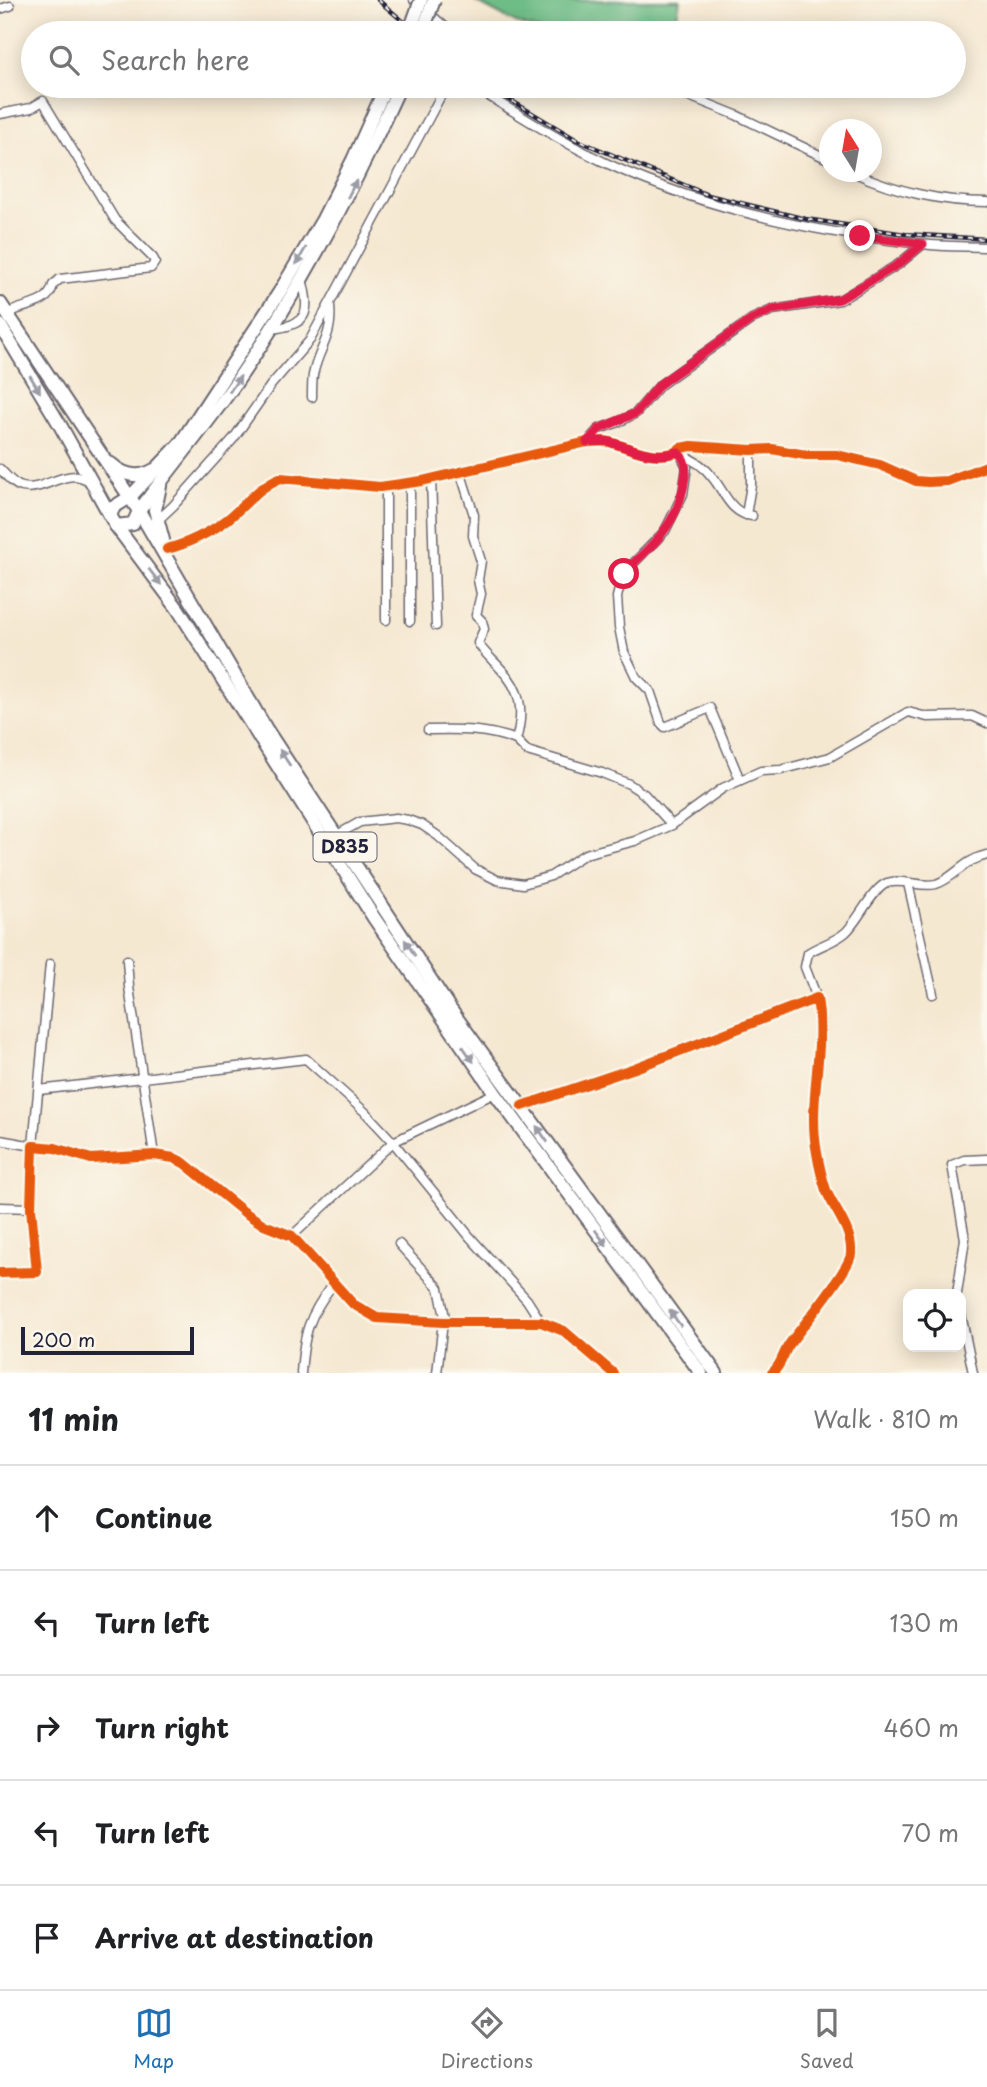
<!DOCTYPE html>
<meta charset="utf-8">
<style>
body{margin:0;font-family:"Playpen Sans",sans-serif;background:#f6f6f6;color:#202124}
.controls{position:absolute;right:21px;bottom:21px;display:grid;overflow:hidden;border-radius:14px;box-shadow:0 4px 18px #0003}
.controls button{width:63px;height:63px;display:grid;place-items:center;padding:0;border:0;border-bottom:2px solid #e0e0e0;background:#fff;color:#202124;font:35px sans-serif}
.compass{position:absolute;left:819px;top:119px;width:63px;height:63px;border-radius:50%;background:#fff;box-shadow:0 4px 18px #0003;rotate:349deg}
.scale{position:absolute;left:21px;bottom:18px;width:173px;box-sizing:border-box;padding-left:7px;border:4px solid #22223b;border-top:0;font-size:19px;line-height:24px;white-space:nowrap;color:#22223b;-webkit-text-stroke:5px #fbf7ec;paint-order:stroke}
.stop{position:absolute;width:21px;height:21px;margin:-16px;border:5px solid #e11d48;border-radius:50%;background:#fff}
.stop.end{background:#e11d48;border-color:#fff;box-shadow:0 2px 7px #0008}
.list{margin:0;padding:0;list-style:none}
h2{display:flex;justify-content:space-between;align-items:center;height:91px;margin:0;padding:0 28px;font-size:30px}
h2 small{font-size:23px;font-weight:400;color:#757577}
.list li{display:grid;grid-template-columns:46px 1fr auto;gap:21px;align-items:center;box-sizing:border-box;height:105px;padding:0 28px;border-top:2px solid #e0e0e0}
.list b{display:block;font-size:26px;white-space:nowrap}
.list em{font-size:23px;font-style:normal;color:#757577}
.icon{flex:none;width:38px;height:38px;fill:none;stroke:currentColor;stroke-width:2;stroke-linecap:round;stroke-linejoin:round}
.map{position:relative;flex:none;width:987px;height:1373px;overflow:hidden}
.search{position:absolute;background:#fff;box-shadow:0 4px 18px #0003;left:21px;right:21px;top:21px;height:77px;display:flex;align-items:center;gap:18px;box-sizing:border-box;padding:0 24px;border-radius:38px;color:#757577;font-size:26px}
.sheet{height:616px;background:#fff}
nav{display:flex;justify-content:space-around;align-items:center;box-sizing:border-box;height:98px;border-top:2px solid #e0e0e0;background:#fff;font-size:19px;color:#757577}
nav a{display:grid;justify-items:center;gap:4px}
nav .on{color:#1f6fb2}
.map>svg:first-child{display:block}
.forest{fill:#6ebc86;stroke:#486f60;stroke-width:2}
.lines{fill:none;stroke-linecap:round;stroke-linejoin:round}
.minor-casing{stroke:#6c6770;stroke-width:11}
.highway-casing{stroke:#6c6770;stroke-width:16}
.minor{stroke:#fff;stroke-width:8}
.highway{stroke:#fff;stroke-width:12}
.rail-casing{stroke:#22223b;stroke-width:4.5}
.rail{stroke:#fbf7ec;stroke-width:2;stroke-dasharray:5;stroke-linecap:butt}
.highway-bridge-casing{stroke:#6c6770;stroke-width:16;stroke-linecap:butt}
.highway-bridge{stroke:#fff;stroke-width:12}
.cycleway-casing{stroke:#fbf7ec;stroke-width:15}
.cycleway{stroke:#e8590c;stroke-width:10}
.oneway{fill:#9c9ca7}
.route{stroke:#e11d48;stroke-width:9}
.labels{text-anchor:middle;stroke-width:6;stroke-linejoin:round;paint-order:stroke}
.shield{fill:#fbf7ec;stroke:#636270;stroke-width:2}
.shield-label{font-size:18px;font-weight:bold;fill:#22223b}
</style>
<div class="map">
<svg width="987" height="1373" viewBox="0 0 987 1373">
<rect width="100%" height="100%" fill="#fbf7ec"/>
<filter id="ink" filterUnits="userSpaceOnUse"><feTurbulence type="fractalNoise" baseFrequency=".0143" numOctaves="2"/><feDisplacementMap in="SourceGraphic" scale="14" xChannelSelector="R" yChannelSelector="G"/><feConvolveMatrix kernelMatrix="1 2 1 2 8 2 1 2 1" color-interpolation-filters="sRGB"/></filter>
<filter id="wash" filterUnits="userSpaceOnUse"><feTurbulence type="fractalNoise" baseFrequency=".00686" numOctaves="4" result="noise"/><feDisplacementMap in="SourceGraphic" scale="28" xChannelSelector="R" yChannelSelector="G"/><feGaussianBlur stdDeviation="1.57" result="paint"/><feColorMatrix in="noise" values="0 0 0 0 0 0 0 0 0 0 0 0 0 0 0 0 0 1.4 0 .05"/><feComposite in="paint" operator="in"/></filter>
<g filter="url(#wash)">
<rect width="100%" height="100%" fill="#f5e8d1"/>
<polygon class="forest" points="680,0 674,33 550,33 516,23 474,1"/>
</g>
<g filter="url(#ink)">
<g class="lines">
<defs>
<g id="minor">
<polyline points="414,0 445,27 457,33"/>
<polyline points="0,9 10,6"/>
<path d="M473,86C517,114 560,141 606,163C705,209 816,233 923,244C944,247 966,246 987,247"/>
<polyline points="664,86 736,115 830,160"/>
<path d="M0,114L31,108L43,101L115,220L153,258L155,262L151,268L60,279L53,285C49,306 23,304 7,314"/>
<path d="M853,172C894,191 942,202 987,202"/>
<path d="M271,329C308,325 311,313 302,279"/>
<path d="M312,397C312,390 312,382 313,375C319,346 333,338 330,306"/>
<polyline points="587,442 599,429 619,422 636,413 660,385 752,319 772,310 840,300 899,264 923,244"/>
<polyline points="677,452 681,455 687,467 683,494 665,531 623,574 617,597 619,627 624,652 636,677 650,691 661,723 665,727 710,708 740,780"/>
<path d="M681,455C693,459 705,467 713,478C725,493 730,513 752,516"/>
<path d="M0,469C6,475 13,485 22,487C46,492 66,466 89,481"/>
<path d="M460,471L474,515L473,536L481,561L478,580L481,594L476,615L482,621L484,629L478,643C484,653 492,659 500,668C522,690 524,712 516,740L527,751L602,773L629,784L644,794L672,825"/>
<polyline points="431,478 436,626"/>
<polyline points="746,515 751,485 751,450"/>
<polyline points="157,521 173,506 234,438 271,385 310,340 446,86"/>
<path d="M167,549C187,544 211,532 228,519C246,505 258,487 280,478L380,487L422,481L587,442C594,442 603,440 610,442C632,449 654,460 677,452L680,448L692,446L751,450L772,449L806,455H837L880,465L916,481L928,482L947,481L987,466"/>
<polyline points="386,620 386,485"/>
<polyline points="410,621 410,483"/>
<path d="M428,730C460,729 487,729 516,740"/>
<polyline points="337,835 360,822 396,818 408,820 422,825 438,836 475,869 497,880 523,884 551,876 585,854 635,841 672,825 723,788 761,771 781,770 830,757 908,712 927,717 972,716 987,723"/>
<polyline points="908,883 933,994"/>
<polyline points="127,960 129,987 154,1155"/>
<path d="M817,998L805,967L808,953C820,945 835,942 846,932C858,921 873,888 887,883C903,878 920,888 936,884C955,878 963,860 987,855"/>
<polyline points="39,1090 306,1059 365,1112 393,1142 470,1237 527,1300 541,1322"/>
<path d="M522,1106L635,1068L817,998C826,1050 807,1102 817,1153C819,1165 822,1178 826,1190C834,1210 853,1230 851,1254C850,1269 802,1327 791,1342C782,1353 783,1364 772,1373"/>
<polyline points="0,1140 33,1146 50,964"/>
<polyline points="0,1207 31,1208"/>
<polyline points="292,1236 393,1142 495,1093"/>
<polyline points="399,1244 439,1288 446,1322"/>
<polyline points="0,1273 37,1272 31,1208 33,1146 55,1148 91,1159 154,1155 174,1158 184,1163 244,1212 264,1225 292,1236 353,1304 377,1318 443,1322 541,1322 564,1331 613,1373"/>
<polyline points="957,1294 965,1239 952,1165 964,1160 987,1159"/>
<polyline points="961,1314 973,1373"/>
<path d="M301,1373C304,1333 308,1317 333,1284"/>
<polyline points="437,1373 443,1322"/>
</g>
<g id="highway">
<polyline points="0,303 139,511 266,729 450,1009 716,1373"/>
<polyline points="0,325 60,425 116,526 178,609 374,918 495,1093 701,1373"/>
<path d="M111,464C124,476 139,479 154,470"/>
<polyline points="160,486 155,510 163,540"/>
<polyline points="110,515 114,507 130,497 180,444 279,293 323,219 353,160 386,86"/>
<path d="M116,526L133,524L139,511C170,468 205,427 235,384C301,289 353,190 400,86"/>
</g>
</defs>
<use href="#minor" class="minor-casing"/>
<use href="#highway" class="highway-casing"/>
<use href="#minor" class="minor"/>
<use href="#highway" class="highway"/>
<defs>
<g id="rail">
<polyline points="378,0 417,33"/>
<polyline points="487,86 577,140 708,195 806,219 905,234 987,239"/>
</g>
</defs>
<use href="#rail" class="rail-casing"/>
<use href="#rail" class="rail"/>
<defs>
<g id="highway-bridge">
<polyline points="409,33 421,0"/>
<polyline points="422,33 434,0"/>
</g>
</defs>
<use href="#highway-bridge" class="highway-bridge-casing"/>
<use href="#highway-bridge" class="highway-bridge"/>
<defs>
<g id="cycleway">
<path d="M167,549C187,544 211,532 228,519C246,505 258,487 280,478L380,487L422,481L587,442C594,442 603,440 610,442C632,449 654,460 677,452L680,448L692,446L751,450L772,449L806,455H837L880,465L916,481L928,482L947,481L987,466"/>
<path d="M522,1106L635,1068L817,998C826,1050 807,1102 817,1153C819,1165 822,1178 826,1190C834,1210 853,1230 851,1254C850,1269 802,1327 791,1342C782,1353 783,1364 772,1373"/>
<polyline points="0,1273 37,1272 31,1208 33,1146 55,1148 91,1159 154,1155 174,1158 184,1163 244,1212 264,1225 292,1236 353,1304 377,1318 443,1322 541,1322 564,1331 613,1373"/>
</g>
</defs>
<use href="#cycleway" class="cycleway-casing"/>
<use href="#cycleway" class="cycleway"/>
</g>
<defs><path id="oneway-solid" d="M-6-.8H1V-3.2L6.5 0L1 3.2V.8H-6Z" transform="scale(1.75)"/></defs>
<g class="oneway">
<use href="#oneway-solid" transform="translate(352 189) rotate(-63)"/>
<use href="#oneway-solid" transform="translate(301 256) rotate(120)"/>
<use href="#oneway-solid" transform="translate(35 384) rotate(59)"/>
<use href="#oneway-solid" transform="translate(235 384) rotate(-55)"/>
<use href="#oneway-solid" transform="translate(155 577) rotate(52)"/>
<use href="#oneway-solid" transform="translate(285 758) rotate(-123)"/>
<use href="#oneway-solid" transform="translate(410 948) rotate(-123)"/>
<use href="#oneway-solid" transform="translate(468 1054) rotate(55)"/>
<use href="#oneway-solid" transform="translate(542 1134) rotate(-125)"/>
<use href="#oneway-solid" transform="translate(601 1238) rotate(54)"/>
<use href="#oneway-solid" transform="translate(675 1318) rotate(-126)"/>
</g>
</g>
<g class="lines" filter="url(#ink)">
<path class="route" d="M624,574C632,563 642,556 651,546C670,527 682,504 685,477C687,467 686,459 677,452C654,460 632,449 610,442C603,440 594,442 587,442L599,429L636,413L660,384L752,319L772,310L840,299L899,264L923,244L860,236"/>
</g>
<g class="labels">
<rect class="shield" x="313.5" y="832.5" width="63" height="29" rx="5"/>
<g class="shield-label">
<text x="345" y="853">D835</text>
</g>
</g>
</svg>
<div class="controls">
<button><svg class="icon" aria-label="locate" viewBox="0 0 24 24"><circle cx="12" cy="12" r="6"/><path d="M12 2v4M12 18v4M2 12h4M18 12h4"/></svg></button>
</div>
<svg class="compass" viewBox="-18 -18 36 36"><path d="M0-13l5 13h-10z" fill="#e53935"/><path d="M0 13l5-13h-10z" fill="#757577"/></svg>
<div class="scale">200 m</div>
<div class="stop" style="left:624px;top:574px"></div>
<div class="stop end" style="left:860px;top:236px"></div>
<div class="search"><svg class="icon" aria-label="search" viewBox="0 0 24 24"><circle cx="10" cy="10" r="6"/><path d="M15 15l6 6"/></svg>Search here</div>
</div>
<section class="sheet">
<h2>11 min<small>Walk · 810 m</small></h2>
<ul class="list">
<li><svg class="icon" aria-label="ahead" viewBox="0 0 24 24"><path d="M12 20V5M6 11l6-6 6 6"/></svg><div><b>Continue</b></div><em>150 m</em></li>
<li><svg class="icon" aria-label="left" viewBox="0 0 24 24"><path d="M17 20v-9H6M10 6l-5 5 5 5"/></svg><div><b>Turn left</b></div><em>130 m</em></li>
<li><svg class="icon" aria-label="right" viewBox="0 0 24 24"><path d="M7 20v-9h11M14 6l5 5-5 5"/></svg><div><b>Turn right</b></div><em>460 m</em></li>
<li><svg class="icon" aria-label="left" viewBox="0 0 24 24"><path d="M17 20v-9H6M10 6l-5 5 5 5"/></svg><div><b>Turn left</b></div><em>70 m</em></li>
<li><svg class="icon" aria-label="arrive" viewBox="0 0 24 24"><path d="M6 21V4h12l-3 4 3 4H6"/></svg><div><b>Arrive at destination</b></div></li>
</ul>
</section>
<nav>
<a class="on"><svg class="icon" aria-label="map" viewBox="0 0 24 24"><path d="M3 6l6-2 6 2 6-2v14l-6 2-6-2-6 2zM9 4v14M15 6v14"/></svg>Map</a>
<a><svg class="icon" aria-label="directions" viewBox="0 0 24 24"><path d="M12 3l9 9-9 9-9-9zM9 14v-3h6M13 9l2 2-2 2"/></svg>Directions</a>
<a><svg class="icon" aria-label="saved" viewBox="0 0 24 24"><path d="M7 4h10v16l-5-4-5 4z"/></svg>Saved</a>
</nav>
